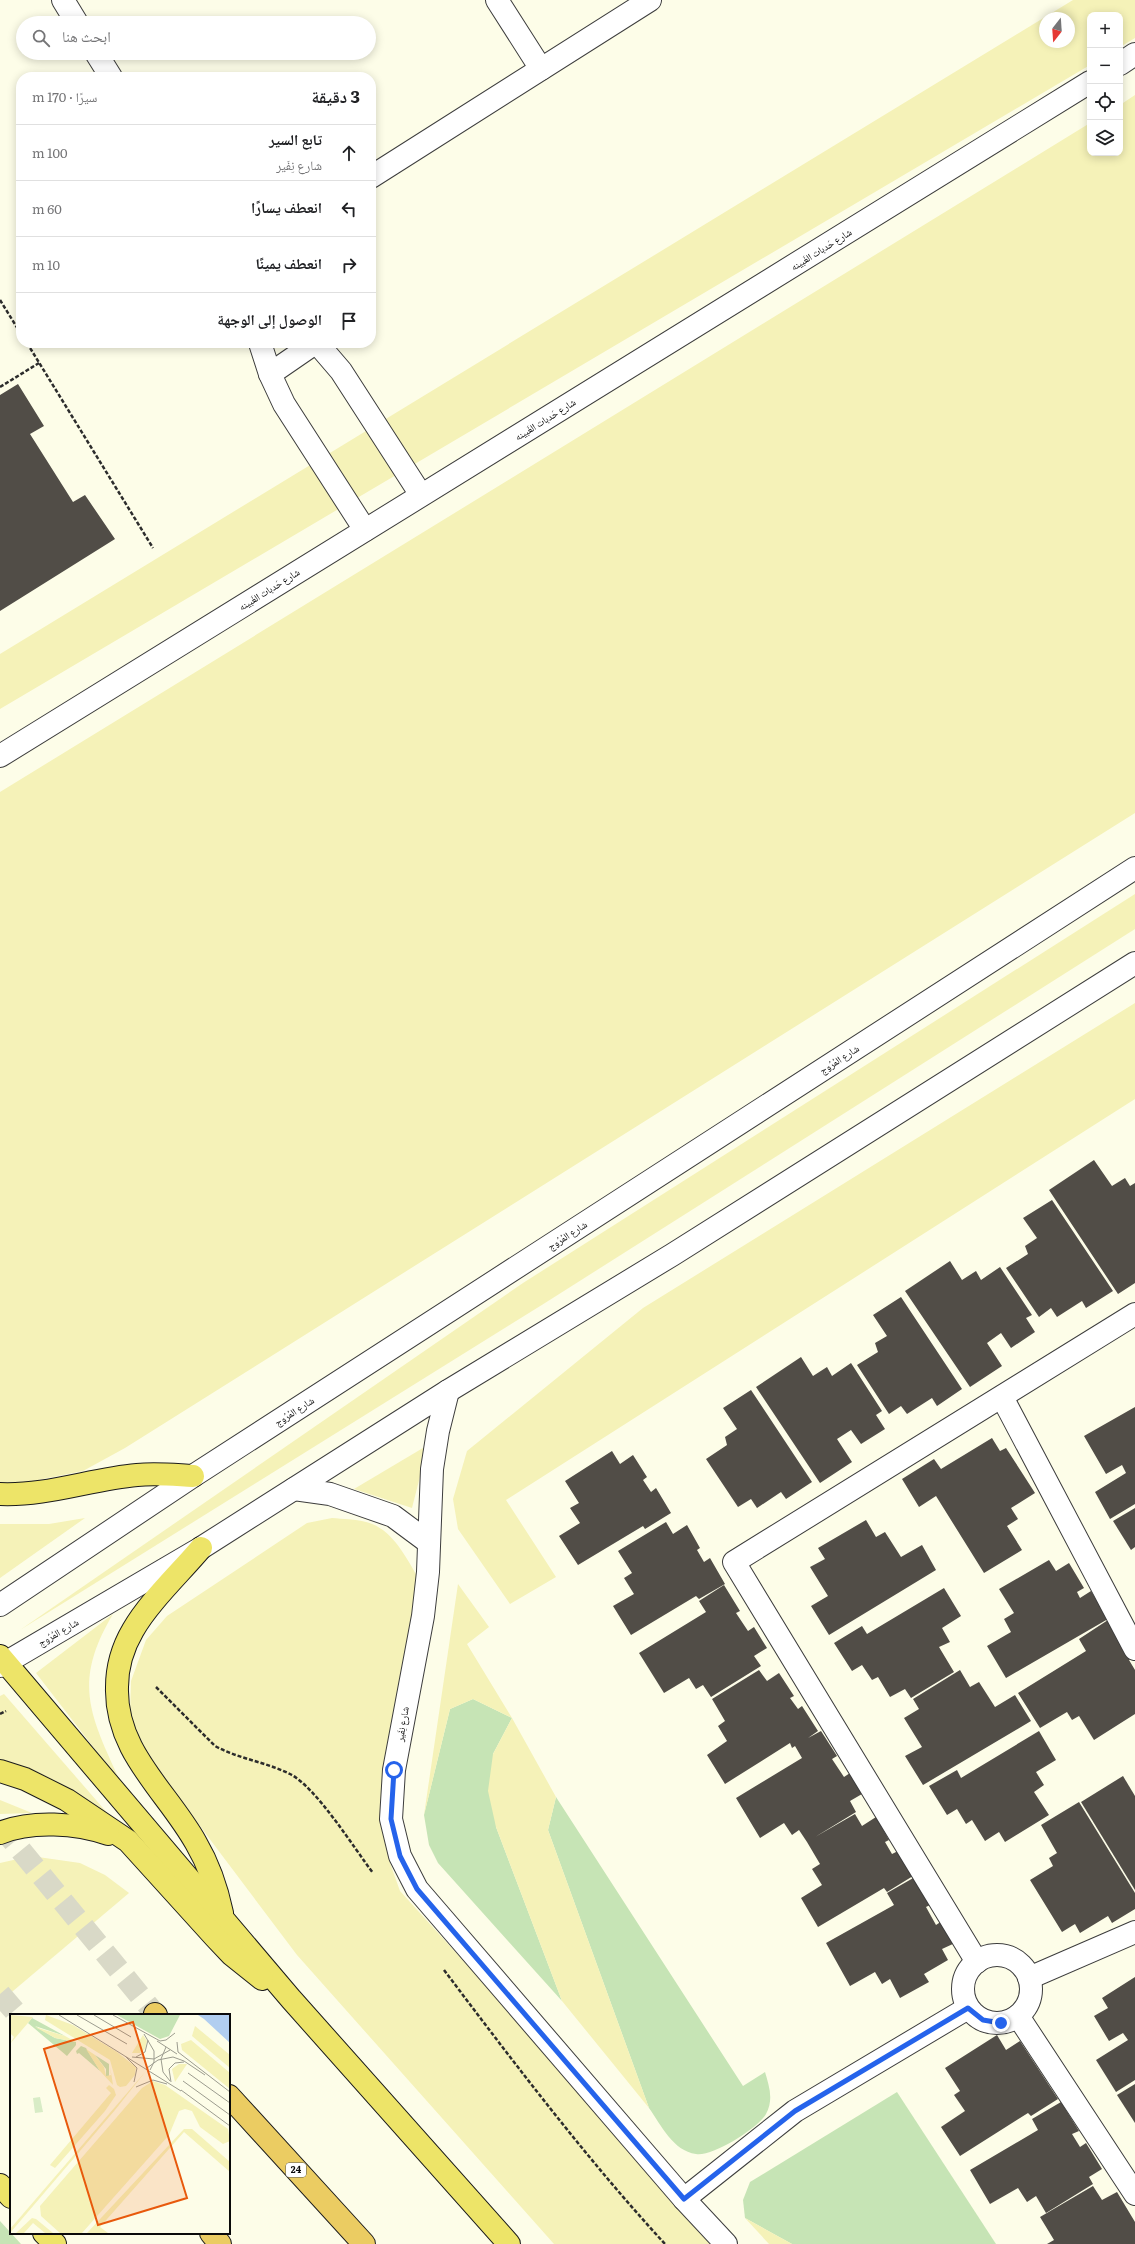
<!DOCTYPE html>
<html lang="ar">
<meta charset="utf-8">
<style>
body{margin:0;font-family:Literata,"Noto Naskh Arabic",serif;background:#f6f6f6;color:#202124;direction:rtl}
.controls{position:absolute;right:12px;top:12px;display:grid;overflow:hidden;border-radius:8px;box-shadow:0 2px 10px #0003}
.controls button{width:36px;height:36px;display:grid;place-items:center;padding:0;border:0;border-bottom:1px solid #e0e0e0;background:#fff;color:#202124;font:20px sans-serif}
.compass{position:absolute;left:1039px;top:12px;width:36px;height:36px;border-radius:50%;background:#fff;box-shadow:0 2px 10px #0003;rotate:197deg}
.stop{position:absolute;width:12px;height:12px;margin:-9px;border:3px solid #2563eb;border-radius:50%;background:#fff}
.stop.end{background:#2563eb;border-color:#fff;box-shadow:0 1px 4px #0008}
.list{margin:0;padding:0;list-style:none}
h2{display:flex;justify-content:space-between;align-items:center;height:52px;margin:0;padding:0 16px;font-size:17px}
h2 small{font-size:13px;font-weight:400;color:#757577}
.list li{display:grid;grid-template-columns:26px 1fr auto;gap:12px;align-items:center;box-sizing:border-box;height:56px;padding:0 16px;border-top:1px solid #e0e0e0}
.list b{display:block;font-size:15px;white-space:nowrap}
.list p{margin:0;font-size:13px;white-space:nowrap;color:#757577}
.list em{font-size:13px;font-style:normal;color:#757577}
.icon{flex:none;width:22px;height:22px;fill:none;stroke:currentColor;stroke-width:2;stroke-linecap:round;stroke-linejoin:round}
.map{position:relative;flex:none;width:1135px;height:2244px;overflow:hidden;direction:ltr}
.search{position:absolute;background:#fff;box-shadow:0 2px 10px #0003;left:16px;top:16px;width:360px;height:44px;display:flex;align-items:center;gap:10px;box-sizing:border-box;padding:0 14px;border-radius:22px;color:#757577;font-size:15px}
.panel{position:absolute;background:#fff;box-shadow:0 2px 10px #0003;left:16px;top:72px;width:360px;height:276px;border-radius:16px;direction:rtl}
.map>svg:first-child{display:block}
.green{fill:#c6e4b5}
.sand{fill:#f5f2b8;fill-rule:evenodd}
.building{fill:#514d47}
.lines{fill:none;stroke-linecap:round;stroke-linejoin:round}
.trunk-tunnel{stroke:#d9d9c7;stroke-width:22;stroke-dasharray:22 11;stroke-linecap:butt}
.minor-casing{stroke:#3d3d3d;stroke-width:24}
.tertiary-casing{stroke:#3d3d3d;stroke-width:24}
.primary-casing{stroke:#1b1b1b;stroke-width:24}
.trunk-casing{stroke:#1b1b1b;stroke-width:24}
.path{stroke:#2c2c2c;stroke-width:2.5;stroke-dasharray:4 2;stroke-linecap:butt}
.minor{stroke:#fff;stroke-width:22}
.tertiary{stroke:#fff;stroke-width:22}
.primary{stroke:#ede468;stroke-width:22}
.trunk{stroke:#ebcc62;stroke-width:22}
.route{stroke:#2563eb;stroke-width:5}
.labels{text-anchor:middle;stroke-width:4;stroke-linejoin:round;paint-order:stroke}
.shield{fill:#fff;stroke:#545454;stroke-width:1}
.shield-label{font-size:9px;font-weight:bold;fill:#0a0a0a}
.street-label{font-size:10px;fill:#0a0a0a;stroke:#fff}
.inset-road{fill:none;stroke:#9c9c8f;stroke-width:1}
.view{fill:#e8590c;fill-opacity:0.15;stroke:#e8590c;stroke-width:2}
.inset-edge{fill:none;stroke:#0a0a0a;stroke-width:2}
</style>
<div class="map">
<svg width="1135" height="2244" viewBox="0 0 1135 2244">
<rect width="100%" height="100%" fill="#fdfde8"/>
<g class="green">
<polygon points="473,1699 512,1718 493,1754 496,1827 562,2001 438,1863 429,1845 424,1815 450,1709"/>
<path d="M556,1797L743,2086L765,2072C769,2086 774,2099 766,2114C759,2127 713,2157 696,2154C673,2151 661,2125 649,2108L548,1830Z"/>
<polygon points="897,2092 996,2244 792,2244 745,2218 743,2200 750,2182"/>
<polygon points="0,2221 21,2244 0,2244"/>
</g>
<g class="sand">
<path d="M1073,0H1135V38L1120,47V15H1090V65L0,709V654ZM1045,18H1069V42H1045Z"/>
<polygon points="1135,95 1135,813 125,1448 83,1471 23,1483 0,1484 0,792 1090,123 1090,153 1120,153 1120,105"/>
<polygon points="1135,894 1135,929 545,1303 20,1630 523,1283"/>
<polygon points="1135,1003 1135,1099 506,1500 556,1577 510,1604 458,1529 453,1499 467,1451 643,1308"/>
<polygon points="428,1445 412,1508 354,1489"/>
<polygon points="85,1518 0,1578 0,1524 49,1524"/>
<path d="M332,1518C343,1519 355,1519 366,1522C391,1528 405,1555 417,1576L386,1833L390,1863L400,1891L720,2244H554L297,1955L160,1773L140,1743L130,1714L131,1681L146,1640L167,1616L307,1523Z"/>
<polygon points="458,1584 489,1627 467,1644 512,1718 556,1797 548,1830 649,2108 562,2001 496,1827 488,1791 493,1754 512,1718 473,1699 450,1709 424,1815"/>
<path d="M113,1614C72,1683 90,1715 121,1783L36,1673Z"/>
<polygon points="4,1694 109,1815 0,1768 0,1696"/>
<polygon points="0,1800 32,1813 0,1814"/>
<polygon points="31,1856 80,1863 105,1875 129,1893 0,2002 0,1863"/>
<polygon points="745,2218 792,2244 769,2244"/>
</g>
<g class="building">
<polygon points="18,384 44,426 30,434 73,502 85,495 115,539 0,611 0,395"/>
<polygon points="1094,1160 1112,1186 1125,1178 1130,1186 1135,1183 1135,1283 1118,1294 1049,1190"/>
<polygon points="1052,1200 1113,1291 1086,1308 1082,1301 1057,1317 1051,1308 1039,1317 1006,1268 1028,1254 1025,1246 1037,1238 1023,1218"/>
<polygon points="950,1261 962,1280 976,1271 981,1280 1000,1267 1032,1315 1026,1318 1035,1332 1011,1348 1001,1333 987,1343 1002,1366 970,1387 905,1291"/>
<polygon points="901,1297 962,1389 937,1406 932,1398 907,1414 901,1406 889,1414 857,1365 878,1352 875,1343 887,1336 873,1315"/>
<polygon points="801,1357 813,1376 827,1367 832,1376 851,1363 882,1411 876,1415 885,1429 861,1444 851,1430 837,1439 852,1462 820,1483 756,1387"/>
<polygon points="751,1390 812,1482 786,1499 781,1492 757,1508 751,1499 738,1507 706,1459 727,1445 725,1437 737,1429 723,1408"/>
<polygon points="1135,1407 1135,1504 1110,1519 1095,1492 1126,1473 1122,1465 1106,1474 1084,1436"/>
<polygon points="992,1438 1000,1451 1006,1448 1035,1493 1011,1508 1018,1519 1007,1526 1022,1550 984,1573 936,1496 919,1507 902,1479 934,1459 941,1469"/>
<polygon points="612,1451 620,1464 633,1455 647,1477 643,1480 651,1492 656,1488 671,1513 645,1529 643,1526 578,1565 559,1536 580,1523 570,1508 579,1503 565,1481"/>
<polygon points="1135,1508 1135,1547 1131,1550 1113,1521"/>
<polygon points="866,1520 876,1537 885,1532 901,1557 922,1545 936,1570 829,1635 811,1606 828,1596 810,1567 825,1559 818,1548"/>
<polygon points="666,1522 673,1534 687,1525 700,1548 697,1550 704,1562 710,1558 725,1584 699,1599 696,1596 631,1635 613,1606 634,1594 624,1578 632,1573 618,1551"/>
<polygon points="1049,1560 1056,1571 1069,1563 1084,1588 1077,1592 1080,1598 1091,1591 1108,1619 1006,1678 987,1646 1011,1632 1004,1619 1014,1613 999,1589"/>
<polygon points="724,1585 740,1611 736,1613 748,1631 754,1627 767,1648 754,1656 761,1666 711,1697 703,1685 696,1689 689,1678 664,1693 639,1653 706,1612 699,1601"/>
<polygon points="944,1588 961,1616 942,1628 950,1642 939,1647 954,1672 911,1698 905,1689 890,1697 878,1677 872,1680 862,1665 852,1671 834,1643 862,1626 867,1634"/>
<polygon points="1108,1620 1132,1658 1129,1660 1135,1670 1135,1714 1094,1740 1079,1716 1072,1720 1067,1712 1040,1728 1018,1693 1086,1651 1079,1639"/>
<polygon points="759,1670 767,1681 779,1673 794,1696 790,1698 798,1709 802,1706 818,1731 808,1738 821,1731 837,1756 832,1759 844,1777 850,1773 862,1794 850,1801 856,1812 815,1837 855,1814 862,1826 876,1817 889,1840 885,1842 892,1854 898,1851 913,1876 887,1892 884,1888 818,1927 801,1898 822,1885 812,1869 820,1864 807,1842 799,1830 792,1835 784,1823 760,1838 736,1798 802,1758 795,1746 792,1748 790,1743 725,1784 707,1755 727,1741 718,1726 725,1721 712,1699"/>
<polygon points="960,1670 970,1687 979,1682 995,1707 1015,1695 1031,1721 923,1785 905,1756 922,1747 904,1718 919,1709 913,1699"/>
<polygon points="1039,1731 1056,1760 1036,1772 1044,1785 1034,1792 1049,1815 1005,1842 999,1832 985,1841 972,1820 966,1824 957,1809 947,1815 929,1786 957,1770 961,1778"/>
<polygon points="1123,1776 1135,1796 1135,1890 1081,1802"/>
<polygon points="1079,1802 1135,1893 1135,1909 1112,1923 1108,1916 1080,1933 1075,1924 1062,1932 1030,1880 1053,1866 1049,1858 1057,1853 1041,1825"/>
<polygon points="915,1877 930,1905 926,1907 936,1925 942,1921 955,1943 942,1949 948,1960 924,1974 929,1982 900,1998 890,1979 882,1984 875,1972 850,1986 826,1943 894,1905 887,1893"/>
<polygon points="1135,1977 1135,2080 1116,2092 1096,2060 1128,2040 1123,2033 1109,2041 1094,2016 1108,2008 1102,1998"/>
<polygon points="997,2035 1006,2050 1020,2041 1058,2099 1031,2116 1028,2113 960,2156 941,2127 965,2111 954,2095 960,2091 945,2068"/>
<polygon points="1135,2084 1135,2123 1117,2095"/>
<polygon points="1061,2102 1079,2131 1072,2134 1080,2147 1086,2143 1102,2169 1089,2177 1093,2184 1046,2213 1036,2196 1027,2202 1018,2188 990,2204 970,2170 1038,2130 1032,2119"/>
<polygon points="1093,2186 1102,2200 1117,2192 1135,2222 1135,2244 1047,2244 1054,2240 1040,2217"/>
</g>
<g class="lines">
<g class="trunk-tunnel">
<polyline points="0,1825 155,2014"/>
<polyline points="0,1994 18,2015"/>
</g>
<defs>
<g id="minor">
<polyline points="63,0 77,23"/>
<polyline points="497,0 541,69"/>
<polyline points="96,53 111,77"/>
<polyline points="1120,64 1135,54"/>
<polyline points="371,177 650,0"/>
<polyline points="260,343 270,374 284,404 365,530"/>
<polyline points="317,343 341,371 421,495"/>
<polyline points="270,374 315,343"/>
<polyline points="0,756 1090,82"/>
<polyline points="448,1391 438,1431 432,1469 428,1572 423,1616 394,1770 391,1819 400,1856 417,1889 684,2199 726,2244"/>
<polyline points="1002,1397 1135,1649"/>
<polyline points="294,1489 330,1494 393,1516 428,1542"/>
<circle cx="997" cy="1989" r="34"/>
<polyline points="977,1962 734,1562 1135,1314"/>
<polyline points="1029,1978 1135,1932"/>
<polyline points="1018,2016 1135,2194"/>
<polyline points="684,2199 795,2111 968,2008"/>
</g>
<g id="tertiary">
<polyline points="0,1605 193,1476 1135,868"/>
<polyline points="0,1666 201,1548 448,1391 672,1255 1135,963"/>
</g>
<g id="primary">
<path d="M0,1494C47,1496 91,1479 137,1475C156,1473 174,1475 193,1476"/>
<path d="M201,1548C180,1573 149,1602 133,1630C123,1647 117,1667 117,1687C115,1752 167,1791 196,1843C209,1865 217,1889 222,1913"/>
<polyline points="0,1656 291,1999 509,2244"/>
<polyline points="0,1771 25,1779 67,1800 128,1841 215,1937 232,1955 262,1979"/>
<path d="M0,1833C31,1820 77,1823 108,1834"/>
<polyline points="0,2185 11,2197"/>
<polyline points="44,2233 55,2244"/>
</g>
<g id="trunk">
<polyline points="155,2014 156,2015"/>
<polyline points="229,2096 364,2244"/>
<polyline points="211,2233 220,2244"/>
</g>
</defs>
<use href="#minor" class="minor-casing"/>
<use href="#tertiary" class="tertiary-casing"/>
<use href="#primary" class="primary-casing"/>
<use href="#trunk" class="trunk-casing"/>
<g class="path">
<polyline points="0,300 21,334"/>
<polyline points="27,343 153,548"/>
<polyline points="0,387 39,363"/>
<path d="M156,1687L215,1746C239,1759 266,1762 290,1774C316,1787 354,1848 373,1873"/>
<polyline points="0,1714 6,1711"/>
<path d="M444,1970C515,2064 586,2158 665,2244"/>
</g>
<use href="#minor" class="minor"/>
<use href="#tertiary" class="tertiary"/>
<use href="#primary" class="primary"/>
<use href="#trunk" class="trunk"/>
</g>
<g class="lines">
<polyline class="route" points="394,1770 391,1819 400,1856 417,1889 684,2199 795,2111 968,2008 983,2020 1001,2023"/>
</g>
<g class="labels">
<rect class="shield" x="286" y="2163" width="20" height="14" rx="3"/>
<g class="shield-label">
<text x="296" y="2173">24</text>
</g>
<g class="street-label">
<text transform="translate(821 249) rotate(-32)" y="4">شارع حَدبات الغَبينه</text>
<text transform="translate(545 419) rotate(-32)" y="4">شارع حَدبات الغَبينه</text>
<text transform="translate(269 589) rotate(-32)" y="4">شارع حَدبات الغَبينه</text>
<text transform="translate(839 1059) rotate(-33)" y="4">شارع المُرُوج</text>
<text transform="translate(567 1235) rotate(-33)" y="4">شارع المُرُوج</text>
<text transform="translate(294 1411) rotate(-33)" y="4">شارع المُرُوج</text>
<text transform="translate(58 1632) rotate(-30)" y="4">شارع المُرُوج</text>
<text transform="translate(402 1724) rotate(-80)" y="4">شارع نِفَير</text>
</g>
</g>
<g transform="translate(10 2014)">
<rect width="220" height="220" fill="#fdfde8"/>
<path d="M107,1H170L159,22L150,25ZM22,4L55,22L25,12L45,24L66,28V31L57,42L18,9ZM71,32L76,34L90,57L69,39L67,40L66,37ZM85,41L99,50V62H96V55Z" fill="#c6e4b5"/>
<path d="M0,1L23,3L0,30L4,23L0,19ZM36,1L63,11L107,38L126,53L125,61L116,72L110,73L107,71L100,46L35,6ZM185,12L220,41V54L182,22ZM25,13L55,22L66,28L45,24ZM133,21L137,27L135,35L130,39H122ZM181,26L220,59V75L172,36L171,30ZM76,35L85,41L94,53L96,62L101,61L100,52L103,71L90,57ZM169,50H177L165,68L162,55ZM136,57L105,96L0,219V215ZM143,67L155,71L218,115L220,127L213,130L190,113L182,97L175,95L169,97L159,121L72,219H50L31,202L30,192L132,74ZM99,71L104,75L106,81L95,97L45,154L40,151L101,79L96,74ZM174,115H182L220,148V158L174,118L90,213L98,219H77ZM22,204L26,205L43,219H35L23,209L14,219H6Z" fill="#f5f2b8"/>
<path d="M30,83L33,98L25,99L23,84Z" fill="#d8ecc6"/>
<path d="M188,1H220V29L194,5Z" fill="#b1cef0"/>
<path class="inset-road" d="M49,1L171,77M67,1L117,30M84,1L121,23M103,1L150,27L156,26L165,19M134,20L144,37V48L140,56M147,27L167,40M167,28L168,38L220,78M156,33L151,45L153,58L160,67M115,42L127,54L124,68M122,43L144,45L160,36M126,43L135,38L138,26M137,54L148,46L163,43L174,47L195,61M178,59L220,89M173,67L220,101M161,68L159,55L165,49L174,48M126,73L143,66L157,70M171,76L220,112"/>
<path class="view" d="M123,8L177,184L88,211L34,35Z"/>
<rect width="220" height="220" class="inset-edge"/>
</g>
</svg>
<div class="controls">
<button>+</button>
<button>−</button>
<button><svg class="icon" aria-label="locate" viewBox="0 0 24 24"><circle cx="12" cy="12" r="6"/><path d="M12 2v4M12 18v4M2 12h4M18 12h4"/></svg></button>
<button><svg class="icon" aria-label="layers" viewBox="0 0 24 24"><path d="M12 4l9 5-9 5-9-5zM3 14l9 5 9-5"/></svg></button>
</div>
<svg class="compass" viewBox="-18 -18 36 36"><path d="M0-13l5 13h-10z" fill="#e53935"/><path d="M0 13l5-13h-10z" fill="#757577"/></svg>
<div class="stop" style="left:394px;top:1770px"></div>
<div class="stop end" style="left:1001px;top:2023px"></div>
<div class="search"><svg class="icon" aria-label="search" viewBox="0 0 24 24"><circle cx="10" cy="10" r="6"/><path d="M15 15l6 6"/></svg>ابحث هنا</div>
<section class="panel">
<h2>3 دقيقة<small>سيرًا · 170 m</small></h2>
<ul class="list">
<li><svg class="icon" aria-label="ahead" viewBox="0 0 24 24"><path d="M12 20V5M6 11l6-6 6 6"/></svg><div><b>تابع السير</b><p>شارع نِفَير</p></div><em>100 m</em></li>
<li><svg class="icon" aria-label="left" viewBox="0 0 24 24"><path d="M17 20v-9H6M10 6l-5 5 5 5"/></svg><div><b>انعطف يسارًا</b></div><em>60 m</em></li>
<li><svg class="icon" aria-label="right" viewBox="0 0 24 24"><path d="M7 20v-9h11M14 6l5 5-5 5"/></svg><div><b>انعطف يمينًا</b></div><em>10 m</em></li>
<li><svg class="icon" aria-label="arrive" viewBox="0 0 24 24"><path d="M6 21V4h12l-3 4 3 4H6"/></svg><div><b>الوصول إلى الوجهة</b></div></li>
</ul>
</section>
</div>
